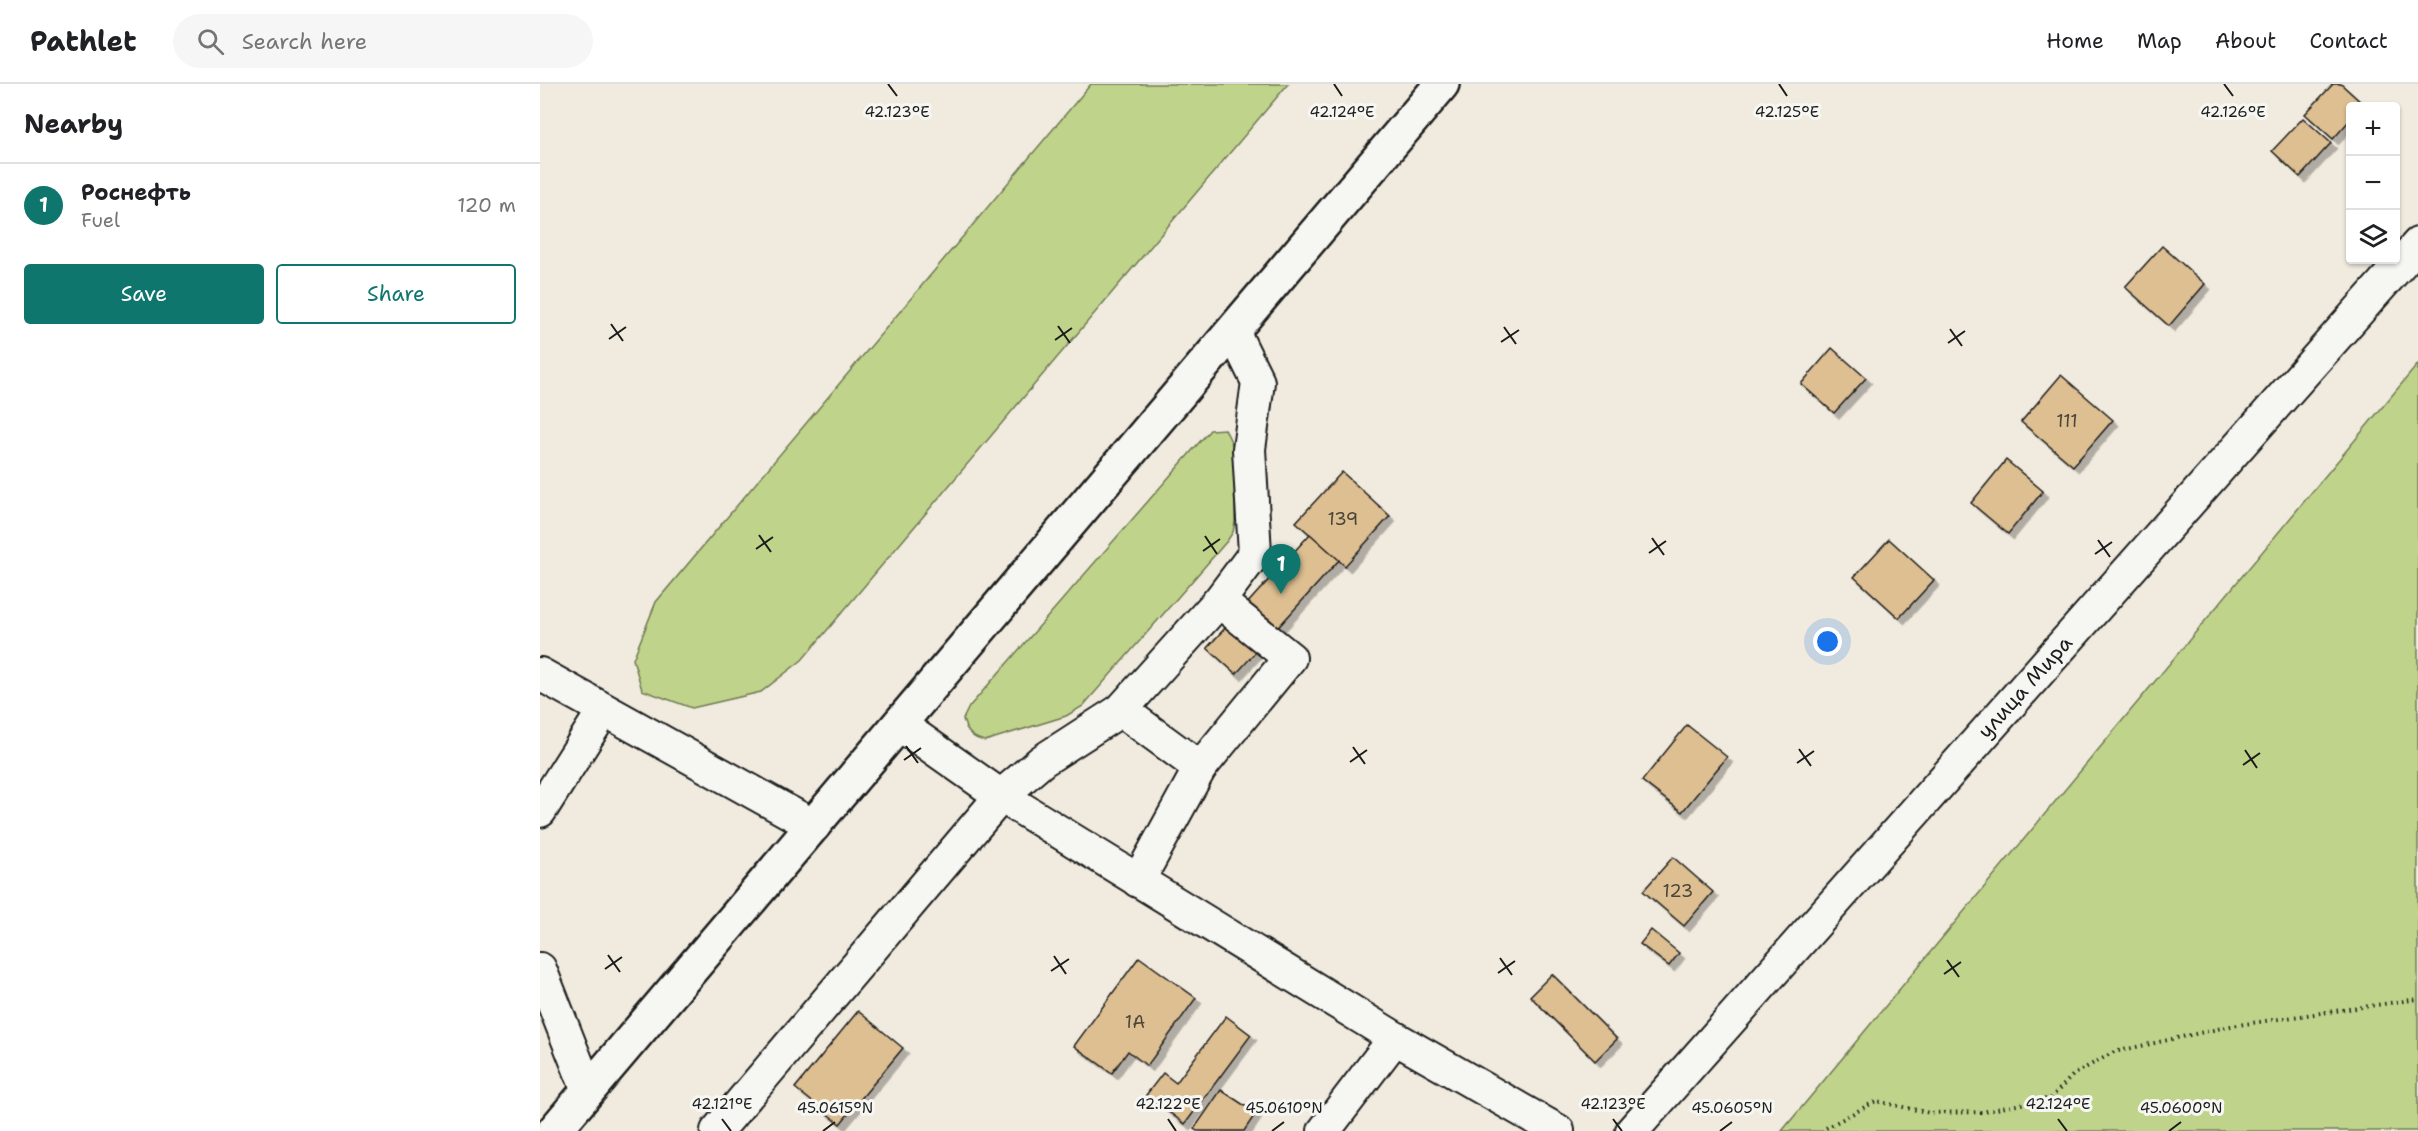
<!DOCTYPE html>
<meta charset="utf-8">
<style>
body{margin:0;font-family:"Shantell Sans",sans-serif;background:#f6f6f6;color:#202124}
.controls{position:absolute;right:18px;top:18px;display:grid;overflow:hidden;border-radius:6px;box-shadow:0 2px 4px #0004}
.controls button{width:54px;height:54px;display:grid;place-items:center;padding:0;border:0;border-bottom:2px solid #e0e0e0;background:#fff;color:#202124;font:30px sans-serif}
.you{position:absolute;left:1288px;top:558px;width:21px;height:21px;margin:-15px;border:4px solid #fff;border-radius:50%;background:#1a73e8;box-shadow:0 0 0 9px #1a73e833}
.badge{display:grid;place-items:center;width:39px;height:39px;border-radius:50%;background:#0f766e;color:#fff;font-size:20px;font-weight:700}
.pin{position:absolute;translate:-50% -50px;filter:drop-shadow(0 2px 3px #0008)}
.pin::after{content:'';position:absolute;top:32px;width:21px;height:18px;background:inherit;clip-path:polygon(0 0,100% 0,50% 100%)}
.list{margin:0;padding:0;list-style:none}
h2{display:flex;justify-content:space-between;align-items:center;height:78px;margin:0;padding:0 24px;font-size:26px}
h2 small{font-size:20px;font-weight:400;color:#757577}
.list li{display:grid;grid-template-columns:39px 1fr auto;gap:18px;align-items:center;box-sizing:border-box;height:84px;padding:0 24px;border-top:2px solid #e0e0e0}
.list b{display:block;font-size:22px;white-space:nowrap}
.list p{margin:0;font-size:20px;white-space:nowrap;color:#757577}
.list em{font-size:20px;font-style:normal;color:#757577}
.actions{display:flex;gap:12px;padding:18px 24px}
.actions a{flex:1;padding:14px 0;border:2px solid #0f766e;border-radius:6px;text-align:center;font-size:21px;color:#0f766e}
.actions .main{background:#0f766e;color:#fff}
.icon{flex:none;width:33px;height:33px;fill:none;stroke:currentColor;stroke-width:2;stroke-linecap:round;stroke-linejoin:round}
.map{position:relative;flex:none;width:1878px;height:1047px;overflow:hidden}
header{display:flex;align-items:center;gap:36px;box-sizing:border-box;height:84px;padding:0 30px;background:#fff;border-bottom:2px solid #e0e0e0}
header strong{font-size:28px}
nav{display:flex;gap:33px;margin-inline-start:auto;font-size:21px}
.search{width:420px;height:54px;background:#f6f6f6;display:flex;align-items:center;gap:15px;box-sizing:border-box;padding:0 21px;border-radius:33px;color:#757577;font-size:22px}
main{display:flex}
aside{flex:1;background:#fff}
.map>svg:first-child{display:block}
.green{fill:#bfd48a;stroke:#6e7853;stroke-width:1.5}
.building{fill:#debf91;stroke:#1c1c1c;stroke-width:1.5;filter:url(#shadow)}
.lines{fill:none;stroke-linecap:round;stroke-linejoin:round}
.minor-casing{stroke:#1c1c1c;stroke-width:36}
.highway-casing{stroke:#1c1c1c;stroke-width:38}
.path{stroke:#1c1c1c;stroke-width:4;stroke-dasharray:1.5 4.5;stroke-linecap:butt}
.minor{stroke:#f6f6f2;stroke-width:32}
.highway{stroke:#f6f6f2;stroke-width:33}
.ticks{fill:none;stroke:#1c1c1c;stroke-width:2}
.labels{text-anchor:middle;stroke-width:6;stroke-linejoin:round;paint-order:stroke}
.number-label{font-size:18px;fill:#4c4539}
.street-label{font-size:21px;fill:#1c1c1c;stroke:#f6f6f2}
.ticks-label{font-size:15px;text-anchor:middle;fill:#1c1c1c;stroke:#f6f6f2;stroke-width:6;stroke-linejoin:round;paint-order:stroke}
</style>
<header>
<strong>Pathlet</strong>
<div class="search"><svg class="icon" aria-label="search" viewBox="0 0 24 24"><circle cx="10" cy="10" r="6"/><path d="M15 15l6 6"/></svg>Search here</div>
<nav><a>Home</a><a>Map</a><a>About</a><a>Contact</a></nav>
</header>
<main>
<aside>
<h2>Nearby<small></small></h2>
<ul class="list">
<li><span class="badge">1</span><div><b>Роснефть</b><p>Fuel</p></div><em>120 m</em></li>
</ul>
<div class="actions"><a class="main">Save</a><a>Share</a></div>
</aside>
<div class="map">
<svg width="1878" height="1047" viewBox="0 0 1878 1047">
<defs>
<filter id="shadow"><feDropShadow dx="5.5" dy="5.5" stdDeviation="0" flood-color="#0004"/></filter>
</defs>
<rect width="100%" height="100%" fill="#f1ebdf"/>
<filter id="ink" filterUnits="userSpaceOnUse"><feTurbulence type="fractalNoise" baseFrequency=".0167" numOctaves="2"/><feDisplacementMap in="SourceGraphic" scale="12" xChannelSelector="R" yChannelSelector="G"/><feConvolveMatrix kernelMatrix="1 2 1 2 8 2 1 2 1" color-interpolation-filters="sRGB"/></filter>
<g filter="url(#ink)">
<g class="green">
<polygon points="551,0 748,0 262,576 221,608 152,624 102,606 93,575 116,518"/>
<polygon points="1878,280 1878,1047 1242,1047"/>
<path d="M685,345L694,364L695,438L693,448L687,457L543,622L526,632L445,657C432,654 427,649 423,635L429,623L670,346Z"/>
</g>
<g class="building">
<polygon points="1793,0 1801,0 1824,21 1810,22 1810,36 1793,55 1765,30"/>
<polygon points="1763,34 1791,59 1760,93 1732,67"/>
<polygon points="1622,162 1665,200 1629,242 1585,203"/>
<polygon points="1292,264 1326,294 1294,329 1261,300"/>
<polygon points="1521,291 1573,336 1533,382 1481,338"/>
<polygon points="1466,376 1503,407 1468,450 1431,419"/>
<polygon points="802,388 850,432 805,482 756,438"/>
<polygon points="770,450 799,476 696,590 667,564"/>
<polygon points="1349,455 1394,496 1359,534 1314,493"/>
<polygon points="1147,641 1187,673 1142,728 1102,697"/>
<polygon points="1133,773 1173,808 1144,842 1103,807"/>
<polygon points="1111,846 1139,869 1129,882 1100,860"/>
<polygon points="599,873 656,914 607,982 588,967 572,989 534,962"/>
<polygon points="1012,890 1077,955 1055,977 990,912"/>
<polygon points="318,927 363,964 300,1040 255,1004"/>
<polygon points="686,932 711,951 645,1040 606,1011 623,989 636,999"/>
<polygon points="681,1006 716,1029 704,1047 657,1047 654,1045"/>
</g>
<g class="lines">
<defs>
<g id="minor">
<polyline points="0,590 274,742"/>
<polyline points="581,626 660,684"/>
<polyline points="359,640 461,712 855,954 1018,1047"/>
<polyline points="0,727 64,626"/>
<polyline points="598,797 660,684 750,574 679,517"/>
<polyline points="0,885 48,1007"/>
<polyline points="177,1047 461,712 502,677 581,626 679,517 715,469 709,365 718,298 693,247"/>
<polyline points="784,1047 855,954"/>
<polyline points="1092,1047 1878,160"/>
</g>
<polyline id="highway" points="14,1047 902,0"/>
</defs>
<use href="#minor" class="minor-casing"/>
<use href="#highway" class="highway-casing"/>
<polyline class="path" points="1286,1044 1336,1017 1390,1029 1442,1028 1511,1014 1534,990 1574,968 1691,942 1878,915"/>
<use href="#minor" class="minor"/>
<use href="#highway" class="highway"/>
</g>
</g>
<path class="ticks" d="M348,0L357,12M794,0L802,12M1239,0L1247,12M1684,0L1693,12M71,240L83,257M518,242L530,259M964,243L976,260M1410,245L1422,262M69,255L86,243M515,256L532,244M961,258L979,246M1408,259L1425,247M219,451L231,468M665,452L677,470M1112,454L1124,471M1558,456L1570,473M216,465L233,453M663,467L680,455M1109,469L1126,457M1555,470L1572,458M366,662L378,679M813,663L825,680M1259,665L1271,682M1705,666L1717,684M364,676L381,664M810,678L827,666M1257,679L1274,667M1703,681L1720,669M68,871L80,888M514,872L526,890M960,874L972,891M1407,876L1419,893M65,885L82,873M511,887L529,875M958,889L975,877M1404,890L1421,878M182,1035L191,1047M628,1035L636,1047M1073,1035L1082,1047M1518,1035L1527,1047M283,1047L295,1038M732,1047L744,1038M1180,1047L1192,1038M1629,1047L1641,1038"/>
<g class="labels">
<g class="number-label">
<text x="1527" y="343">111</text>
<text x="803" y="441">139</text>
<text x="1138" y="813">123</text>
<text x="595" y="944">1А</text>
</g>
<g class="street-label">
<text transform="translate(1485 603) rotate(-48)" y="7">улица Мира</text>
</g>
</g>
<g class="ticks-label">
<text x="357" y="33">42.123°E</text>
<text x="802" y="33">42.124°E</text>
<text x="1693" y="33">42.126°E</text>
<text x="1247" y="33">42.125°E</text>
<text x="182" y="1025">42.121°E</text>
<text x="628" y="1025">42.122°E</text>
<text x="1073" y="1025">42.123°E</text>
<text x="1518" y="1025">42.124°E</text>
<text x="295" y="1029">45.0615°N</text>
<text x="744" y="1029">45.0610°N</text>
<text x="1192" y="1029">45.0605°N</text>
<text x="1641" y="1029">45.0600°N</text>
</g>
</svg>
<div class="controls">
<button>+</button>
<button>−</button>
<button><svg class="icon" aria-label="layers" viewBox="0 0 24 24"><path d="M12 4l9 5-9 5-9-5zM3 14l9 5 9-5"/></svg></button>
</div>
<div class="you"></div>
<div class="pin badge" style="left:741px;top:510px">1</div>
</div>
</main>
